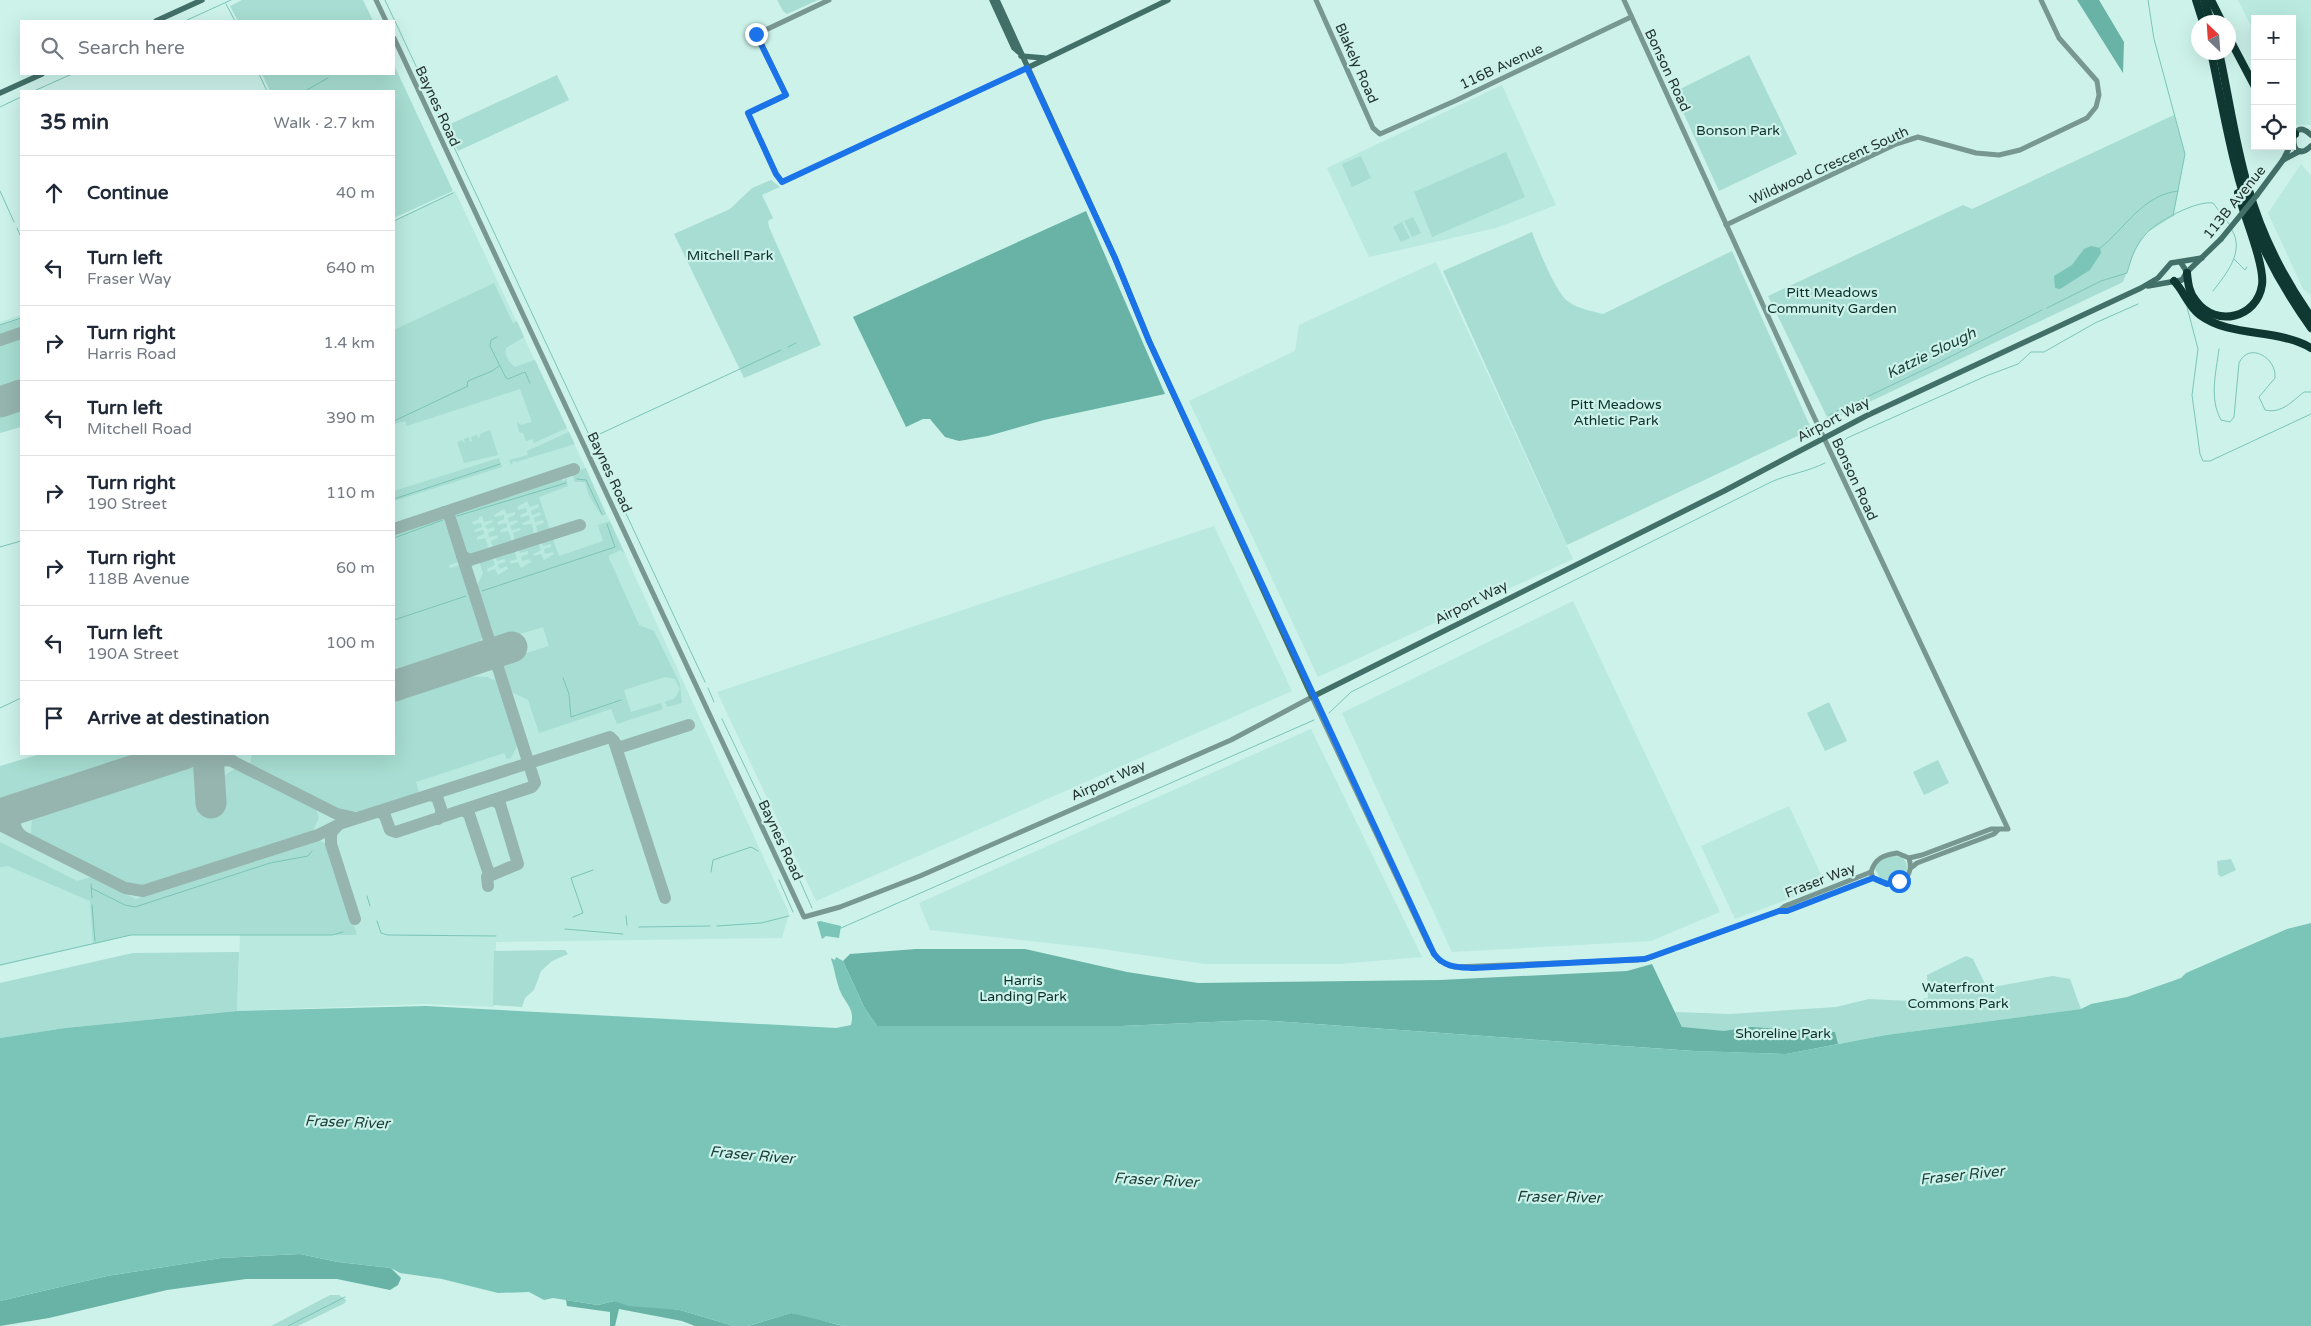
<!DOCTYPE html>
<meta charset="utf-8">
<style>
body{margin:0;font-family:"Varela Round",sans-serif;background:#f6f6f7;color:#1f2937}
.controls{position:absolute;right:15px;top:15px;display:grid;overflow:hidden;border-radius:0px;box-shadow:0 5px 20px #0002}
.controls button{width:45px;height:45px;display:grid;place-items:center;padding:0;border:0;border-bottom:1px solid #e0e1e3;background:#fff;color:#1f2937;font:25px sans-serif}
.compass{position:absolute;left:2191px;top:15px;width:45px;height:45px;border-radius:50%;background:#fff;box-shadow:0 5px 20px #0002;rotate:335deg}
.stop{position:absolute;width:15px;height:15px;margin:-11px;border:4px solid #1a73e8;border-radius:50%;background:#fff}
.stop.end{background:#1a73e8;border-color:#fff;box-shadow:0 1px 5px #0008}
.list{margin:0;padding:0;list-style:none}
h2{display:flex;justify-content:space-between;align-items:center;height:65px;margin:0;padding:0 20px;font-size:21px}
h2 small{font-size:16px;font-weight:400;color:#747a83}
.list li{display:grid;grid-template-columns:32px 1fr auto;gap:15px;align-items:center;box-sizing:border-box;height:75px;padding:0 20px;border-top:1px solid #e0e1e3}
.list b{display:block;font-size:19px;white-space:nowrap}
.list p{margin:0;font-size:16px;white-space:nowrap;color:#747a83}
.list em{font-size:16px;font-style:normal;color:#747a83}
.icon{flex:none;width:28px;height:28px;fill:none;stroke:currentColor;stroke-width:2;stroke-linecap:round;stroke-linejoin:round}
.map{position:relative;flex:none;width:2311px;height:1326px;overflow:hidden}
.search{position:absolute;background:#fff;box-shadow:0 5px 20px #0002;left:20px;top:20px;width:375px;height:55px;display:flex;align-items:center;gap:12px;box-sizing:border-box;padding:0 18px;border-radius:0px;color:#747a83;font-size:19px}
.panel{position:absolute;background:#fff;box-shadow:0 5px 20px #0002;left:20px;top:90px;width:375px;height:665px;border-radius:0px}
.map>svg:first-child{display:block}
.built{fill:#b9e9df}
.green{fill:#a7ddd2}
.forest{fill:#68b3a5}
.water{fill:#7ac5b7}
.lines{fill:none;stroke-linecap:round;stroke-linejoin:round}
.stream{stroke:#7ac5b7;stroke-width:1}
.taxiway{stroke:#96b5af;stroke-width:12}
.runway{stroke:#96b5af;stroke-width:31}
.tertiary{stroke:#799791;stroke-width:5}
.secondary{stroke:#427068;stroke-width:5.5}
.motorway{stroke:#0f3832;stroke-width:8}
.secondary-bridge{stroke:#427068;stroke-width:5.5}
.route{stroke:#1a73e8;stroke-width:6}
.labels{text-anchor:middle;stroke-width:4.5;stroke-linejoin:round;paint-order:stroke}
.street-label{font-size:14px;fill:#253431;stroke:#ccf2ea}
.park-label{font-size:14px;fill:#0c312c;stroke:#ccf2ea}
.water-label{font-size:15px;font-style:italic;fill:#193d37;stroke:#ccf2ea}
</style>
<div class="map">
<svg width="2311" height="1326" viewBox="0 0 2311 1326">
<rect width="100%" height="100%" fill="#ccf2ea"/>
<g class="built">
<polygon points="2238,0 2311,0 2311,125 2292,125 2292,19 2255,19 2255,34"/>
<polygon points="1502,85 1556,205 1496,228 1369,257 1327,168"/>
<polygon points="2301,164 2311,176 2311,295 2303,289 2268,213"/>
<polygon points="455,191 586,469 789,913 782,938 496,942 494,1007 426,1004 237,1011 240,935 132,935 0,966 0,767 43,754 394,754 394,220"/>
<polygon points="1436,262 1573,559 1318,677 1189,401 1295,351 1299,325"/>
<polygon points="21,315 21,425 0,432 0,322"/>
<polygon points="1214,526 1292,691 816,901 717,692"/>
<polygon points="1573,601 1720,912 1651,941 1452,952 1342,713"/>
<polygon points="1311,729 1422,957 1339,964 1205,964 1095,948 930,930 919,903"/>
<polygon points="1789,806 1826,885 1735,919 1701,846"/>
</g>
<g class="green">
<polygon points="242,0 363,0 373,21 238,21 230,6"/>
<polygon points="777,0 818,0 787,14 783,11"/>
<polygon points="1749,55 1797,154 1719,191 1674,92"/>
<polygon points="394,65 453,191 394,218 394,91 270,91 262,74 394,74"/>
<polygon points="557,75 569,100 458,151 446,126"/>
<polygon points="2174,115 2185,154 2173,216 2146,233 2135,250 2123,282 1829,421 1768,296 1963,205 1972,209"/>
<polygon points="1506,152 1525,197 1432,237 1414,192"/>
<polygon points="1361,156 1371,178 1352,187 1342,164"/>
<polygon points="771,180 780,187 762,195 773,218 768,221 769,227 821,345 744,378 674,234 730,209 752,188"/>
<polygon points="1413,217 1421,233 1412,237 1404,221"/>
<polygon points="1402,222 1410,238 1401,242 1393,227"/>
<path d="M1532,232C1538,248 1556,294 1569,302C1579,309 1591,311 1603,314L1732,251L1810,426V430L1567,545L1443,271Z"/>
<path d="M494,283L513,323L517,321L524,337L506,348C504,355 509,363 515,367L535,360L567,428L534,443L532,439L526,441L523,433L519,432L517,422L521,425L532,422L520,389L407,426L405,421L394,424V330Z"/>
<polygon points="21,318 21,330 0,337 0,325"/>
<polygon points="21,336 21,387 0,394 0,343"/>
<polygon points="21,404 21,427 0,433 0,410"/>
<polygon points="490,430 498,455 464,463 457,442 462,440 465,444 464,439 469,437 470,442 472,441 471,437 477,435 479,439 480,434"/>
<polygon points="569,432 575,444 516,462 514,461 511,465 509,460 528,455 527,451"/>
<polygon points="499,458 502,467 394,501 394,491"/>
<polygon points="586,468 587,471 606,514 602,516 589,496 585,482 575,482 572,473"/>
<polygon points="566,478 568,486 539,497 550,530 538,533 536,526 544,523 543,520 535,522 534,518 541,515 540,512 532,515 531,511 539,507 538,504 530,507 527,501 517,507 518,510 526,508 527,512 520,515 521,518 529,515 530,520 522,523 523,525 532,524 534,535 515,541 513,533 521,530 520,528 512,530 510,526 518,522 517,520 509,522 508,518 515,515 515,512 507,514 504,509 494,515 495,517 504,515 504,519 497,522 498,525 506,523 507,527 500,530 501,533 508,531 512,542 493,548 491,541 498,538 497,535 489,537 488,533 495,530 494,527 487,529 485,526 493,522 492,520 484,522 482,516 479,517 479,519 472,522 473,525 481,523 482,527 474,530 475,532 483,530 484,534 477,537 477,540 485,538 489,549 467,556 455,514 562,479 563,482"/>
<polygon points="443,518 459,562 449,565 450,568 460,565 483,636 476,648 394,675 394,534"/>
<polygon points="610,521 625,554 621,550 608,556 639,625 654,631 680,684 682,703 667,707 665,702 675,698 680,689 675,679 665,677 624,690 631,712 661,703 663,709 617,724 611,709 539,733 528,700 512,692 502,661 549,646 543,627 496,641 477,585 483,573 479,561 492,557 495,565 487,569 488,572 495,569 498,575 508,569 507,566 499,569 498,564 506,562 504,559 497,561 495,556 514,549 517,559 510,561 510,564 518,562 521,568 531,562 530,559 522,561 521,557 528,554 528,551 520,553 518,548 538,542 541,550 533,554 534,556 541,554 544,560 554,554 553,552 545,554 544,549 551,547 551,544 543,546 541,541 552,537 559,556 603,541 598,525"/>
<polygon points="458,676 487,677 498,682 518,744 511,758 507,759 504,753 416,782 419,793 360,812 342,810 250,764 252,754 394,754 394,696"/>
<polygon points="1829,702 1847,741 1825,751 1807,713"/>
<polygon points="40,754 150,754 0,803 0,766"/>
<polygon points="201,759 203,803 219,802 217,780 236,768 316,809 319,818 312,832 147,885 127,884 31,835 32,814"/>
<polygon points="1938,760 1949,783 1924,795 1913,772"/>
<polygon points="318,840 328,845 357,935 132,935 93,944 90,901 8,866 0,867 0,842 77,881 91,877 136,899"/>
<path d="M1895,856L1902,857C1907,862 1908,867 1906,874L1889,881L1881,880L1875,869C1878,859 1886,858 1895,856Z"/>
<polygon points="2231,859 2236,870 2221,877 2218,874 2217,861"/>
<polygon points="565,950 568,954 552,961 541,971 534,990 525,998 522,1007 493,1005 494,951"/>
<polygon points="239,952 237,1011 65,1028 0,1038 0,983 133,953"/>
<polygon points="1966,956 1973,959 1987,988 2053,976 2070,979 2081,1009 1886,1035 1786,1054 1694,1051 1675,1012 1730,1014 1836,1007 1869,999 1910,1001 1928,998 1927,975"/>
<polygon points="330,1295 339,1295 346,1300 345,1303 298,1326 271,1326"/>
</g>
<g class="forest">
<polygon points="2077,0 2099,0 2124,42 2123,73"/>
<polygon points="1086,211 1165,394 1044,420 988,436 959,441 945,437 930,419 923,419 906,427 853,317"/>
<polygon points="916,949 1025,949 1127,972 1198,983 1440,980 1627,971 1652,964 1682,1027 1724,1031 1750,1027 1835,1032 1838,1044 1786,1054 1694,1051 1258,1020 1122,1026 877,1026 864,1007 843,961 850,954"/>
<polygon points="300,1254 338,1262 391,1268 401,1278 398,1285 390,1290 337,1279 246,1279 167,1290 49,1318 0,1326 0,1301 107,1276 221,1258"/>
<polygon points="566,1300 598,1305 614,1301 680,1310 734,1326 695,1326 682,1321 619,1309 615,1326 610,1326 610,1312 567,1306"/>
<path d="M791,1313C809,1314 826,1323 844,1326H748Z"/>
</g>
<g class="water">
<polygon points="2091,246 2100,248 2101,253 2090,270 2060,289 2055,288 2054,276 2072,265 2084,249"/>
<polygon points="820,921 841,926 839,938 826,936 822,939 817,922"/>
<path d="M2311,923V1326H844L791,1313L748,1326H734L680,1310L629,1306L614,1301L598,1305L553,1298L544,1300L529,1292L498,1293L442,1279L400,1273L391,1268L338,1262L300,1254L221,1258L107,1276L0,1301V1038L65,1028L237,1011L426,1006L836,1028L851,1025C855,1010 847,1005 841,993C837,985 835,971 832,962L831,958L835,960L836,957L843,961L864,1007L877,1026H1122L1258,1020L1694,1051L1786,1054L1886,1035L2081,1009L2091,1004L2127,997L2181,978L2186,973L2287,929Z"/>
</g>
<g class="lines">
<g class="stream">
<polyline points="385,0 705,682"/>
<polyline points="2148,0 2154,39 2185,154 2173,216"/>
<polyline points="226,4 235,21"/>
<polyline points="185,21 231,0"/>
<polyline points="259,74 267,91"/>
<polyline points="34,91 72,74"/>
<polyline points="305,91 328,78"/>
<polyline points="0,107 21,97"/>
<polyline points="0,191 14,222"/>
<polyline points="394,221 453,193"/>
<polyline points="17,228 21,237"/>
<path d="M2100,248C2125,229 2142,195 2178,191"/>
<polyline points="2234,259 2245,270 2247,267"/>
<path d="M2213,291C2226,274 2245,252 2232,230"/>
<polyline points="2187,307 2198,349 2192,395 2200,454 2203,461 2210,461 2311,414"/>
<path d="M2047,308L2101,281L2127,273C2131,259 2135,246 2145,235C2155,222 2197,200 2213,203L2229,224"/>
<polyline points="0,325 21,318"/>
<polyline points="497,337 491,340 490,346 506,378 508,379 525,372 530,383"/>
<polyline points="788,347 796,343"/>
<path d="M2219,349C2216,373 2209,398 2221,420L2230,422L2234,417L2239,363C2249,341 2277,358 2275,378L2259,397L2265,410C2282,414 2292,401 2304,392H2311"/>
<polyline points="467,386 468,381 492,371 499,366"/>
<polyline points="1829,415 1938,363 2042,310"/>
<polyline points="394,421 468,386"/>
<polyline points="591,438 781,350"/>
<polyline points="1840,445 1847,438 1986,376 2018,364 2031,352 2044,352 2095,323 2138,304"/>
<polyline points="577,479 586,480 602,514"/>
<polyline points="394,499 500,464"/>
<polyline points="457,516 566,483"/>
<polyline points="394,538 443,520"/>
<polyline points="0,547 21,541"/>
<polyline points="482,591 615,547 607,524"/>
<polyline points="394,620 466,596"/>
<polyline points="563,678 569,694 571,717 621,700"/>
<polyline points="708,688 714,702"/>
<polyline points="0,708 21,698"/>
<path d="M1329,713L1351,692L1771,482C1789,474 1807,472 1825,463"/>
<polyline points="722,719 783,846"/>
<polyline points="792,863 812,908"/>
<polyline points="711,872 713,860 751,847 758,851"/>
<polyline points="779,880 793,912"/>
<polyline points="91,884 92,898"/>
<polyline points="91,888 125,905 135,907 270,863 308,856 312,851"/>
<polyline points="367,896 370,906"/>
<polyline points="92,905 95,941"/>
<polyline points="626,916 627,925"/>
<polyline points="573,917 583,913 571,878 593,870"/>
<polyline points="377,921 381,933 388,935 496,936"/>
<polyline points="717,926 761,923 789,916"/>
<polyline points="639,927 710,926"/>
<polyline points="841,928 1314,720"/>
<polyline points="565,929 623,934"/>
<polyline points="0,965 131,935 332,935 343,932"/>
<polyline points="288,1326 345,1297"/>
</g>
<g class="taxiway">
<polyline points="0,340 21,333"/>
<polyline points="394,529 574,469"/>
<polyline points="462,556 470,560 580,525"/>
<polyline points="615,744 621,747 689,725"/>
<polyline points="218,754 337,814 356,818"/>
<path d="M209,780C210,766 219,758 233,761"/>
<polyline points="430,795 437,797 442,812 438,819"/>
<polyline points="463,810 469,814 488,871"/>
<polyline points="378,812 384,813 390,830 396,832 532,787 535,783 449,515 444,512"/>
<polyline points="0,825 125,888 143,891 318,835 342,823 610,737 614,741 665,898"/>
<polyline points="337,826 331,833 331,844 355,919"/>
<path d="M22,836C8,824 16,810 30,804"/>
<polyline points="488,886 487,877 518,864 500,804 493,800"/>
</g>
<g class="runway">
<polyline points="0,402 21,395"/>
<polyline points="394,686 512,647"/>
<polyline points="208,754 211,803"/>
<polyline points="0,814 184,754"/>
</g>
<g class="tertiary">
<polyline points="376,0 386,21"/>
<polyline points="829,0 757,34 786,95 748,113 776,174 782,182 1027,68"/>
<polyline points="1316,0 1373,128 1380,134 1457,100 1631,17"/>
<polyline points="1624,0 1808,404 2008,829 1991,829 1922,855 1909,858"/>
<polyline points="394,38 804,917 840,907 920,876 1231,740 1312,697 1429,946 1440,961 1454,967 1637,960 1652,957 1779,911 1785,906 1871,872"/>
<polyline points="1726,225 1896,144 1918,137 1976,153 1999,155 2020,150 2087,118 2096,107 2099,95 2097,81 2059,38 2041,0"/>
<path d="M1897,853L1909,858C1916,882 1891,890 1873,878L1871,872C1875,858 1884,855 1897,853Z"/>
<polyline points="1912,867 1917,863 1994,834 1998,830"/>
<polyline points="1779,911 1787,911 1873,878"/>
</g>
<g class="secondary">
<polyline points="992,0 1014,48 1020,53"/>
<polyline points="997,0 1115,258 1149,341 1312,697 1724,491 1866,416 2141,288 2158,278 2171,263 2202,258"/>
<polyline points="156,21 202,0"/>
<polyline points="1021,56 1044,58"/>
<polyline points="1027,68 1168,0"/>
<polyline points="0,93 42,74"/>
<path d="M2311,135C2288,112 2288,169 2311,146"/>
<polyline points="2283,160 2300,151"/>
<polyline points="2257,195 2283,160 2290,146"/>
<polyline points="2187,272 2221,239"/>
<polyline points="2148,286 2182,280 2187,272 2181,263"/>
</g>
<g class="motorway">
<polyline points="2196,0 2203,22"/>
<polyline points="2204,0 2211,22"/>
<polyline points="2211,0 2222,22"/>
<polyline points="2228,36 2255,87"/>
<path d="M2211,52C2224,112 2233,172 2255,229C2270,265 2289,297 2311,328"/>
<path d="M2219,52C2229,97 2235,143 2248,187C2261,234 2283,277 2311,317"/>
<polyline points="2292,134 2295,134"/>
<path d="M2187,273C2188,283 2189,293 2196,301C2216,328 2257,318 2262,285C2265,265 2244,216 2238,193"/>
<path d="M2174,281C2184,291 2188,306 2200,315C2231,338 2277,328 2311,348"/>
</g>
<polyline class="secondary-bridge" points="2221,239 2257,195"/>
</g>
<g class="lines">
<path class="route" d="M756,34L786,95L748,113L776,174L782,182L1027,68L1115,258L1149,341L1434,954C1445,968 1457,967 1474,968L1645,959L1779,911H1787L1873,878L1887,884L1899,881"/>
</g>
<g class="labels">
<g class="street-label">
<text transform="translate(1357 63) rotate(66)" y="5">Blakely Road</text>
<text transform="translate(1501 66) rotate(-25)" y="5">116B Avenue</text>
<text transform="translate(1668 70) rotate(65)" y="5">Bonson Road</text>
<text transform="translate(438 106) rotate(65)" y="5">Baynes Road</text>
<text transform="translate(1829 165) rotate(-24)" y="5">Wildwood Crescent South</text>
<text transform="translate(2234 202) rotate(-51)" y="5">113B Avenue</text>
<text transform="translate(1833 419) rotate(-28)" y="5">Airport Way</text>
<text transform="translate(610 472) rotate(65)" y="5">Baynes Road</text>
<text transform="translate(1855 479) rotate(65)" y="5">Bonson Road</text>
<text transform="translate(1471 602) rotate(-27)" y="5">Airport Way</text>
<text transform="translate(1108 780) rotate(-24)" y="5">Airport Way</text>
<text transform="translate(781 840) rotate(65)" y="5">Baynes Road</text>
<text transform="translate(1820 880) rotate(-21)" y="5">Fraser Way</text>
</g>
<g class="park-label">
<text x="1738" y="135">Bonson Park</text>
<text x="730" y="260">Mitchell Park</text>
<text x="1832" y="297">Pitt Meadows<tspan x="1832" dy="16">Community Garden</tspan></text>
<text x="1616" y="409">Pitt Meadows<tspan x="1616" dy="16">Athletic Park</tspan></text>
<text x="1023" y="985">Harris<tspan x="1023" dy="16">Landing Park</tspan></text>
<text x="1958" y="992">Waterfront<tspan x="1958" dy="16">Commons Park</tspan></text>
<text x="1783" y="1038">Shoreline Park</text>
</g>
<g class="water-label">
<text transform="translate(1931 353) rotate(-26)" y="5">Katzie Slough</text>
<text transform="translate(347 1122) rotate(2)" y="5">Fraser River</text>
<text transform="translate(752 1155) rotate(5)" y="5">Fraser River</text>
<text transform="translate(1962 1175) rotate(-6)" y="5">Fraser River</text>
<text transform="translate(1156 1180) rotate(3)" y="5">Fraser River</text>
<text transform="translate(1559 1197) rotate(1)" y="5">Fraser River</text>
</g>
</g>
</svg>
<div class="controls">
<button>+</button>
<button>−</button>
<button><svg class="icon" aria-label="locate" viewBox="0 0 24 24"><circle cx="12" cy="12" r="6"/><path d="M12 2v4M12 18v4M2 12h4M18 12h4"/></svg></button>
</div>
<svg class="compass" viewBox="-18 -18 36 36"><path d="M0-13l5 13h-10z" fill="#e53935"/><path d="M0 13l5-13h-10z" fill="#747a83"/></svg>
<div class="stop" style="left:1899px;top:881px"></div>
<div class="stop end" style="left:756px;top:34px"></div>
<div class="search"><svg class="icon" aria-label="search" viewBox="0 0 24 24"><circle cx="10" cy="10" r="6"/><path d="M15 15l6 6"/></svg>Search here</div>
<section class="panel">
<h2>35 min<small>Walk · 2.7 km</small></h2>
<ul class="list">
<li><svg class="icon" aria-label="ahead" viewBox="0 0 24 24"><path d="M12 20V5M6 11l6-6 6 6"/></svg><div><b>Continue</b></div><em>40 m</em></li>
<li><svg class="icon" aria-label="left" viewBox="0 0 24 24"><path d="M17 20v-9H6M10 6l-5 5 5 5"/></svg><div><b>Turn left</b><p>Fraser Way</p></div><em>640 m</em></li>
<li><svg class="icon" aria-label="right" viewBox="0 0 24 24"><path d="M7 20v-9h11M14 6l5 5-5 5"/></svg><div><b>Turn right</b><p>Harris Road</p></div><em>1.4 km</em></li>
<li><svg class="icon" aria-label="left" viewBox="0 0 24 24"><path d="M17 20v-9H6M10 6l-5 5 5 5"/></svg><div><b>Turn left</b><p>Mitchell Road</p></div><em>390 m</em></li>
<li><svg class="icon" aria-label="right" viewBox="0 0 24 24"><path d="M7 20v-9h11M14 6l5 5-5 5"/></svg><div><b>Turn right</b><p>190 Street</p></div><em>110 m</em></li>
<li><svg class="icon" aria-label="right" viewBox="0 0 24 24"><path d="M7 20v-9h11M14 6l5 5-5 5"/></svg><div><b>Turn right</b><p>118B Avenue</p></div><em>60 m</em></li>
<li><svg class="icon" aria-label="left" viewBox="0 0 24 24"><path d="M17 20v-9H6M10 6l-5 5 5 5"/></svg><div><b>Turn left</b><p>190A Street</p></div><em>100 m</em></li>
<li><svg class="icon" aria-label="arrive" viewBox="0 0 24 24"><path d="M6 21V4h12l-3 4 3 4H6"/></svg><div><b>Arrive at destination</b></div></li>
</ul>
</section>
</div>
